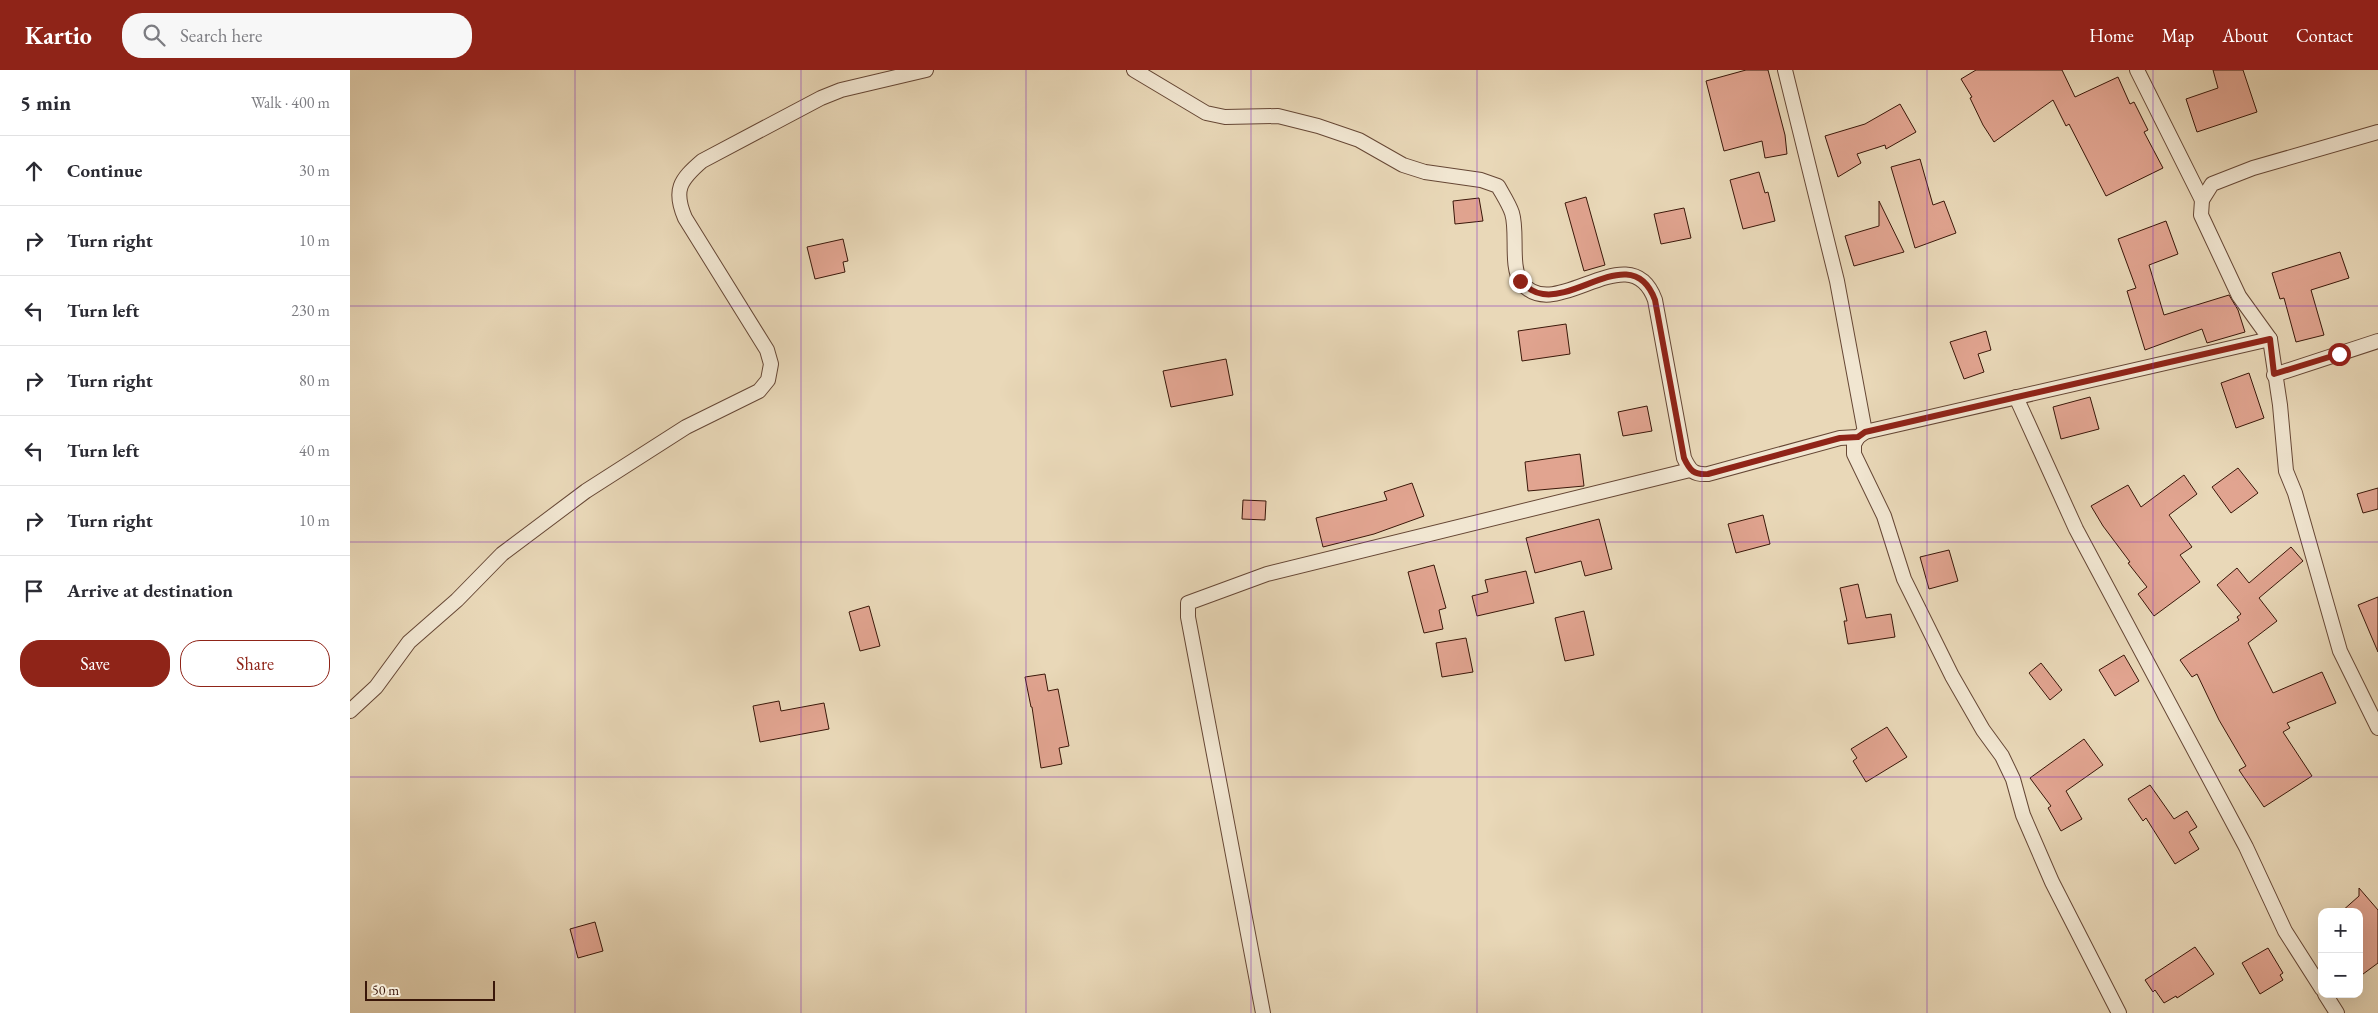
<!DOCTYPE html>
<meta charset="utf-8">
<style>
body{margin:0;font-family:"EB Garamond",serif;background:#f7f7f7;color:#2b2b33}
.controls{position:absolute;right:15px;bottom:15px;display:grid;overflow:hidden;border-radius:10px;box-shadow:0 5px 20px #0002}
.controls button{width:45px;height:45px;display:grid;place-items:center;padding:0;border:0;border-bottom:1px solid #e1e1e2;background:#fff;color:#2b2b33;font:25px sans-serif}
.scale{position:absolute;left:15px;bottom:12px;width:130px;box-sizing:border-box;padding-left:5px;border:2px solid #3a1709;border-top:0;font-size:14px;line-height:18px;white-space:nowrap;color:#3a1709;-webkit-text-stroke:4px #f1e6d1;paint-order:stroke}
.stop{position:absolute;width:15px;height:15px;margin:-11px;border:4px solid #8f2418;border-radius:50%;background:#fff}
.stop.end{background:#8f2418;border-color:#fff;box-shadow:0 1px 5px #0008}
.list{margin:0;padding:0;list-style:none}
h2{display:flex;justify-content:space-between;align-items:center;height:65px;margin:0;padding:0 20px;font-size:21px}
h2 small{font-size:16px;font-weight:400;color:#7c7c81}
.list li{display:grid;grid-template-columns:32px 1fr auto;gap:15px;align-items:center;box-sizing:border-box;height:70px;padding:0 20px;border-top:1px solid #e1e1e2}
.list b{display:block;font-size:19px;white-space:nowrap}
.list em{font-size:16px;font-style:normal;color:#7c7c81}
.actions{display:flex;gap:10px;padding:15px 20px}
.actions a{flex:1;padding:11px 0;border:1px solid #8f2418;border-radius:20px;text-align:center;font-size:18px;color:#8f2418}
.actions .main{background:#8f2418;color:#fff}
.icon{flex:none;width:28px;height:28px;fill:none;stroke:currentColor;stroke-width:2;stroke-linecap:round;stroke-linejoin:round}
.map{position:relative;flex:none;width:2028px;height:943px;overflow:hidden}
header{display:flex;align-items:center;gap:30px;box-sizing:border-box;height:70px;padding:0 25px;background:#8f2418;color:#fff}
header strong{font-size:24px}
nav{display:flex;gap:28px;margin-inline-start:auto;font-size:18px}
.search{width:350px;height:45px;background:#f7f7f7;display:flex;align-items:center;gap:12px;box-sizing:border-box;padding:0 18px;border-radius:20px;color:#7c7c81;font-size:19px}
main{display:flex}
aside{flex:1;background:#fff}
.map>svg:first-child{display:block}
.building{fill:#e1a490;stroke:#3a1709}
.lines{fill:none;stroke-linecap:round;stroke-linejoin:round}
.street-casing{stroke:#664735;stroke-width:16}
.street{stroke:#f1e6d1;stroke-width:14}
.route{stroke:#8f2418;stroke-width:6}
.grid{fill:none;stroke:#7b2cbf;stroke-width:1;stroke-opacity:0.55}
</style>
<header>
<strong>Kartio</strong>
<div class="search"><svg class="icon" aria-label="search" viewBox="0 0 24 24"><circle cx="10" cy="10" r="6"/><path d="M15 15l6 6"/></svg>Search here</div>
<nav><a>Home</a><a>Map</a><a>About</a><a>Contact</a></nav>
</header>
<main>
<aside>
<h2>5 min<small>Walk · 400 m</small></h2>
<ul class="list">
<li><svg class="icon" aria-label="ahead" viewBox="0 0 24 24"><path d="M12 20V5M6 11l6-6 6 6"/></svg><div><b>Continue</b></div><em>30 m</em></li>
<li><svg class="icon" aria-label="right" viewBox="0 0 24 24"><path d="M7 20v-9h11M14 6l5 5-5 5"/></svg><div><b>Turn right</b></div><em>10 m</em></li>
<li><svg class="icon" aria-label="left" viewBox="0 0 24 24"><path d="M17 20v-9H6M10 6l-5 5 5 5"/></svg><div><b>Turn left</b></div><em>230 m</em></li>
<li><svg class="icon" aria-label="right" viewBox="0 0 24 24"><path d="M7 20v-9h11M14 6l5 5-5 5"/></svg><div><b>Turn right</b></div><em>80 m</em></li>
<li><svg class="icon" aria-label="left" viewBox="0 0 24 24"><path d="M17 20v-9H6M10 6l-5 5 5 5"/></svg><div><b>Turn left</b></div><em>40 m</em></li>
<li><svg class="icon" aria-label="right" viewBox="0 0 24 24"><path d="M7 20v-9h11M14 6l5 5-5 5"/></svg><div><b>Turn right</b></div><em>10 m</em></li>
<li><svg class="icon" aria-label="arrive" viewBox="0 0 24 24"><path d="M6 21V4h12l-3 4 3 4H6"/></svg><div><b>Arrive at destination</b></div></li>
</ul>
<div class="actions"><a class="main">Save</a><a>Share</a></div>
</aside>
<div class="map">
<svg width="2028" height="943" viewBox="0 0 2028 943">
<rect width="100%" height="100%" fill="#e9d8b8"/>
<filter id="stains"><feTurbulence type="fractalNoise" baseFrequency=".004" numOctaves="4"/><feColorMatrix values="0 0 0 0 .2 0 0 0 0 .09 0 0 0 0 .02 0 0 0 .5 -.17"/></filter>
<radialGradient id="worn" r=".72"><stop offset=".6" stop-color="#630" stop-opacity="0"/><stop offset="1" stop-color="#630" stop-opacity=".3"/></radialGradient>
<g class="building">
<polygon points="1396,0 1418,0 1435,65 1437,84 1415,88 1412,71 1374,81 1356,11"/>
<polygon points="1626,0 1712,0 1725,27 1768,7 1780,34 1784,32 1798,60 1794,62 1813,98 1756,126 1719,54 1716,56 1703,30 1644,72 1633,55 1620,28 1622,27 1611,9"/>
<polygon points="1863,0 1893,0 1907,42 1847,62 1836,29 1868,18"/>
<polygon points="1550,34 1566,62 1536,79 1535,75 1507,84 1511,93 1488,107 1475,66 1515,54"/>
<polygon points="1570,89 1583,135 1594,131 1606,163 1565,178 1541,97"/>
<polygon points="1409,102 1415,123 1418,122 1425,151 1393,159 1380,110"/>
<polygon points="1236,127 1255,195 1234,201 1215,133"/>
<polygon points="1129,128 1133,151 1105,154 1103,131"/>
<polygon points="1529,131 1554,182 1504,196 1495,166 1529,156"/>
<polygon points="1334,138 1341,168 1311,174 1304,144"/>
<polygon points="1816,151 1828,184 1799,195 1814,245 1879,225 1888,240 1895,262 1857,273 1852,259 1795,280 1777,221 1786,218 1768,169"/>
<polygon points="493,169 498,191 493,192 495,202 465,209 457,177"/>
<polygon points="1990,182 1999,208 1961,220 1974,265 1946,272 1934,228 1930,229 1922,203"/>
<polygon points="1216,254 1220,284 1172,291 1168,261"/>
<polygon points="1636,261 1641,280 1628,284 1634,302 1614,309 1600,272"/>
<polygon points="876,289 883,325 821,337 813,301"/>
<polygon points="1899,303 1914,348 1886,358 1871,313"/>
<polygon points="1740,327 1749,359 1711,369 1703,337"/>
<polygon points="1297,336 1302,361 1273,366 1268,342"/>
<polygon points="1230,384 1234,416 1178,421 1175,392"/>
<polygon points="1888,398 1908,423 1881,443 1862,417"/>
<polygon points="1834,405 1847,424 1819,445 1842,477 1830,485 1850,512 1804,546 1788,524 1797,517 1778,493 1780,492 1753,456 1741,436 1778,415 1791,437"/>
<polygon points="1062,413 1074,446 1024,464 973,477 966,448 1037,430 1034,422"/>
<polygon points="2028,418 2028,439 2013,443 2007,424"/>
<polygon points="893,430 916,431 915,450 892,449"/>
<polygon points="1413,445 1420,474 1386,483 1378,454"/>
<polygon points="1249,449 1262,499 1235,506 1231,491 1185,503 1176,468"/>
<polygon points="1941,477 1953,491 1909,528 1927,551 1898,573 1923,623 1972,602 1986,633 1937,653 1940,658 1933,662 1962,706 1914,737 1889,700 1896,696 1869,650 1847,604 1842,607 1830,590 1889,550 1887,547 1891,544 1867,515 1887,498 1899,513"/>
<polygon points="1599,480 1608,511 1579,519 1570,487"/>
<polygon points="1084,495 1096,538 1089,540 1093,559 1074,563 1058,502"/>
<polygon points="1176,501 1184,533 1127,546 1122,526 1138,522 1135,510"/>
<polygon points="1508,514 1516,548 1541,544 1545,567 1498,574 1494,551 1497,551 1490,518"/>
<polygon points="2028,527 2028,582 2008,535"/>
<polygon points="519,536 530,576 510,581 499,542"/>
<polygon points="1234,541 1244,585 1215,591 1205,548"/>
<polygon points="1116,568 1123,602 1092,607 1086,573"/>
<polygon points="1774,585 1789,611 1765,626 1749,600"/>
<polygon points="1691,593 1712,620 1700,630 1679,603"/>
<polygon points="695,604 698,621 708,619 719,676 709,678 712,694 691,698 682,637 681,637 675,607"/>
<polygon points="429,631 431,641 474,633 479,659 410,672 403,636"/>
<polygon points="1537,657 1557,687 1516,712 1503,691 1507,688 1501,679"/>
<polygon points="1734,669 1753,695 1716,721 1732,749 1711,761 1698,738 1701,736 1680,708"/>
<polygon points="1800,715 1824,749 1837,741 1847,757 1839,762 1849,779 1825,794 1796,748 1793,751 1778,729"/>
<polygon points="2009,818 2028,840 2028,893 2009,907 2009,842 1991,842 2009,826"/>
<polygon points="245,852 253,881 228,888 220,859"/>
<polygon points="1845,877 1864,904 1827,928 1826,926 1814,933 1805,920 1803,922 1795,910"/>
<polygon points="1918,878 1933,903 1930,905 1933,910 1910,924 1892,893"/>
</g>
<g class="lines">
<defs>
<g id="street">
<path d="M784,0L856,43L875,47L928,46L968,56L1009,70L1053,95L1075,102L1131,110L1148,116C1153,125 1159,134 1162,143C1168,162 1160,196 1171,212C1204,257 1280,162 1305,230L1334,388C1340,401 1344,405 1358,404L1490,368L1508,367L1515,362L1920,269"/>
<polyline points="1435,0 1487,211 1515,362"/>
<polyline points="1787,0 1852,130"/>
<polyline points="2028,62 1903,98 1862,114 1852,130 1851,145 1889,226 1920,269 1930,335 1936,401 1945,423 1990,581 2028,658"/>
<polyline points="1924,305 2028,271"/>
<polyline points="1666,327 1726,459 1896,777 1935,861 1972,919"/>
<polyline points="1508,367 1504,374 1504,384 1534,446 1554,509 1602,606 1633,660 1652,686 1663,709 1673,745 1702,812 1769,943"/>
<path d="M0,641L26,617L59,572L107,530L152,484L236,421L336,357L409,321L418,310L421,294L417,280L335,148C323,120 330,110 352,91L471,28L491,20L576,0"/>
<polyline points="1975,924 1987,943"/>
<polyline points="913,943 838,547 838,533 917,504 1340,400"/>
</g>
</defs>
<use href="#street" class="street-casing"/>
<use href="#street" class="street"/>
</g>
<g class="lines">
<path class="route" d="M1170,211C1177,217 1183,223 1193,224C1230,230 1284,173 1305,230L1334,388C1340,401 1344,405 1358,404L1490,368L1508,367L1515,362L1920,269L1924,304L1989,284"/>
</g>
<path class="grid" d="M225,0V943M451,0V943M676,0V943M901,0V943M1127,0V943M1352,0V943M1577,0V943M1803,0V943M0,236H2028M0,472H2028M0,707H2028"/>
<rect width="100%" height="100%" filter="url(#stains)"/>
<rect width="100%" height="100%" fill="url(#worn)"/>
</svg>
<div class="controls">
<button>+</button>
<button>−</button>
</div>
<div class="scale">50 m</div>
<div class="stop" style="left:1989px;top:284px"></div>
<div class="stop end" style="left:1170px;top:211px"></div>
</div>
</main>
